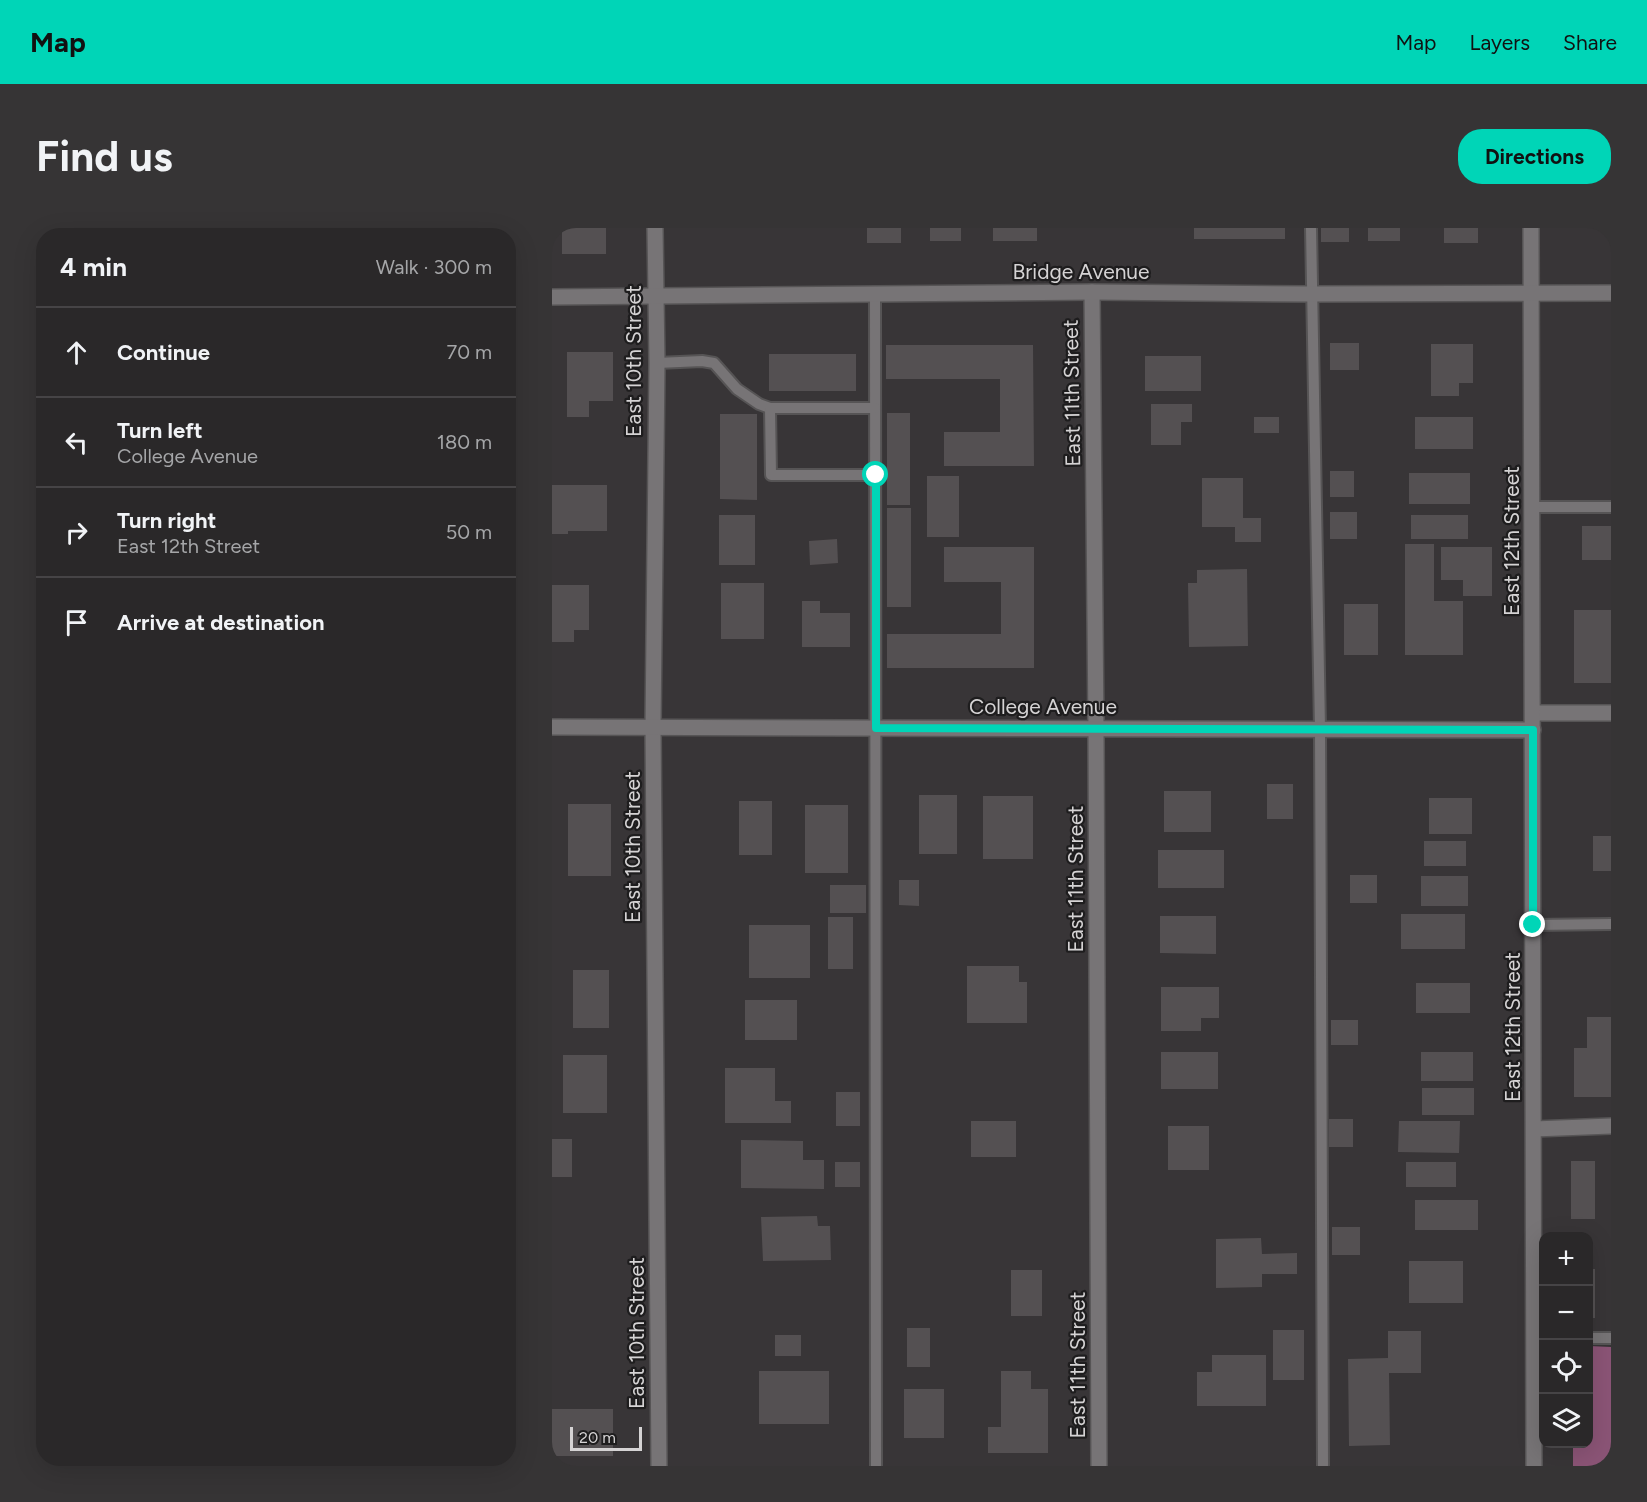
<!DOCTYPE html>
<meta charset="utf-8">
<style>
body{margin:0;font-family:Figtree,sans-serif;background:#363435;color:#f1f3f6}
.controls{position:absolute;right:18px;bottom:18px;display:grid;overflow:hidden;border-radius:12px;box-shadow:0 6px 24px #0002}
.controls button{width:54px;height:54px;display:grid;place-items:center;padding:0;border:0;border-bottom:2px solid #464446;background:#2a2829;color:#f1f3f6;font:30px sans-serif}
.scale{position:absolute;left:18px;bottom:15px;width:72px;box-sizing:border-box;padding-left:6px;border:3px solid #d5d3d4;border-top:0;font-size:16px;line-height:21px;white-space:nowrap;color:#d5d3d4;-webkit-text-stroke:4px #1e1d1e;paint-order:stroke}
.stop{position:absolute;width:18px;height:18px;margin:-14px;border:4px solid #00d5b7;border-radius:50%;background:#fff}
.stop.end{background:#00d5b7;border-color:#fff;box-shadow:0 2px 6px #0008}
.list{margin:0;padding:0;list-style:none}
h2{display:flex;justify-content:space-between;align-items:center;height:78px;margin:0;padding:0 24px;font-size:26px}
h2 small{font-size:20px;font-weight:400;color:#a5a6a8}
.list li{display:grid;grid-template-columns:39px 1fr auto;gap:18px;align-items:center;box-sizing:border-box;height:90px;padding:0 24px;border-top:2px solid #464446}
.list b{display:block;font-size:22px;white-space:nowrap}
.list p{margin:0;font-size:20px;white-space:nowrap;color:#a5a6a8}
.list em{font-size:20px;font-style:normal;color:#a5a6a8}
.icon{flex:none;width:33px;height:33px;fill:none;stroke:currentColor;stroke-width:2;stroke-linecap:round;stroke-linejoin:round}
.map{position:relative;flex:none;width:1059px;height:1238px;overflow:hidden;border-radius:24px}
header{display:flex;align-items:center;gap:36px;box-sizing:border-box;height:84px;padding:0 30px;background:#00d5b7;color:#111}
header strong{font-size:28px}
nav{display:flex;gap:33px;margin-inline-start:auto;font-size:21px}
.intro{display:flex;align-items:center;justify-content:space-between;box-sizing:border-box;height:144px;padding:0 36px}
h1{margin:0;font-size:42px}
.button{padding:15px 27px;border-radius:24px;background:#00d5b7;color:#111;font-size:21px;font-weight:700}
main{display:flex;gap:36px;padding:0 36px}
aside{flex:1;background:#2a2829;border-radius:24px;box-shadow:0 6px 24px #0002}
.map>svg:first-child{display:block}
.forest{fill:#8b5476}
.building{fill:#545052}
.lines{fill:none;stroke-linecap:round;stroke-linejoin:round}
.service-casing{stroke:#565455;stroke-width:14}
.minor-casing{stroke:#565455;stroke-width:18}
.tertiary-casing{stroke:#565455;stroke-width:18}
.service{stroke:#777476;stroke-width:10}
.minor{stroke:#777476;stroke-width:15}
.tertiary{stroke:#777476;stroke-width:15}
.route{stroke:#00d5b7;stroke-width:8}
.labels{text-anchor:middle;stroke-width:4.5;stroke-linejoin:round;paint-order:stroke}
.street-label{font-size:21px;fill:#d5d3d4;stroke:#1e1d1e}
</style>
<header>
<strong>Map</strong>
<nav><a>Map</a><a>Layers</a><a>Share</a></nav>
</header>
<div class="intro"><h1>Find us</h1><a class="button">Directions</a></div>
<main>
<aside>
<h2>4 min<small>Walk · 300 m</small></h2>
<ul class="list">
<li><svg class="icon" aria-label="ahead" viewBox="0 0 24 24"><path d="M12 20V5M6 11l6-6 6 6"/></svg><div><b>Continue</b></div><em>70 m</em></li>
<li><svg class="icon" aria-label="left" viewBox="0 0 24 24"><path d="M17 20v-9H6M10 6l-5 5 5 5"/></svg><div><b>Turn left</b><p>College Avenue</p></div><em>180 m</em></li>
<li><svg class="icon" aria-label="right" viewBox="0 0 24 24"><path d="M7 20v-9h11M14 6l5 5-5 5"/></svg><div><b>Turn right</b><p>East 12th Street</p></div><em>50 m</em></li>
<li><svg class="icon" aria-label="arrive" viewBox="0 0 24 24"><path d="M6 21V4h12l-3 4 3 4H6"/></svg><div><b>Arrive at destination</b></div></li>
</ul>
</aside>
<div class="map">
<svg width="1059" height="1238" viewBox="0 0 1059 1238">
<rect width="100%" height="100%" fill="#383537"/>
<polygon class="forest" points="1037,1118 1059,1119 1059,1238 1021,1238 1021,1216 1036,1216"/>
<g class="building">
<rect x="10" y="0" width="44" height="26"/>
<rect x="315" y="0" width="34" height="15"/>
<rect x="378" y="0" width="31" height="13"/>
<rect x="441" y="0" width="44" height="13"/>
<rect x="642" y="0" width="91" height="11"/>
<rect x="769" y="0" width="28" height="14"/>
<rect x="816" y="0" width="32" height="13"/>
<rect x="892" y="0" width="34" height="15"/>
<rect x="778" y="115" width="29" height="27"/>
<polygon points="879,116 921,116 921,155 907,155 907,168 879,168"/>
<polygon points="334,117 481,117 482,238 392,238 392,204 448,204 448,151 334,151"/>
<polygon points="15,124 61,124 61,173 37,173 37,189 15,189"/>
<rect x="217" y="126" width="87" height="37"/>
<rect x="593" y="128" width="56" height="35"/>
<polygon points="599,176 640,176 640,194 629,194 629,217 599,217"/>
<rect x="335" y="185" width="23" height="92"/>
<polygon points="168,186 205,186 205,272 168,271"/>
<rect x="702" y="189" width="25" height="16"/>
<rect x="863" y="189" width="58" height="32"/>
<rect x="778" y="243" width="24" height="26"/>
<rect x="857" y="245" width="61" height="31"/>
<rect x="375" y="248" width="32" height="61"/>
<polygon points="650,250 691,250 691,290 709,290 709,314 683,314 683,299 650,299"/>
<polygon points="0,257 55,257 55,303 16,303 16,306 0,306"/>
<rect x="335" y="280" width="24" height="99"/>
<rect x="778" y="284" width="27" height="27"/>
<rect x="167" y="287" width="36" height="50"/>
<rect x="859" y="287" width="57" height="24"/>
<rect x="1030" y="298" width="29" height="34"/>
<polygon points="285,311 286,335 258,337 257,313"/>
<polygon points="853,316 882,316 882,373 911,373 911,427 853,427"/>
<polygon points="392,319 482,319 482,440 335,440 335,406 449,406 449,354 392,354"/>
<polygon points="889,319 940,319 940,368 911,368 911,352 889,352"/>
<polygon points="695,341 696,418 637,419 636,355 645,355 645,342"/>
<rect x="169" y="355" width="43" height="56"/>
<polygon points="0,357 37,357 37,402 22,402 22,414 0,414"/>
<polygon points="250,373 268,373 268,385 298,385 298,419 250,419"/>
<rect x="792" y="376" width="34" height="51"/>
<rect x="1022" y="382" width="37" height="73"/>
<rect x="715" y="556" width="26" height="35"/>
<rect x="612" y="563" width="47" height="41"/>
<rect x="367" y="567" width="38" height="59"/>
<rect x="431" y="568" width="50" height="63"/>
<rect x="877" y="570" width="43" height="36"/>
<rect x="187" y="573" width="33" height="54"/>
<rect x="16" y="576" width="43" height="72"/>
<rect x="253" y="577" width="43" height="68"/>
<rect x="1041" y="608" width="18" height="35"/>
<rect x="872" y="613" width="42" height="25"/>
<rect x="606" y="622" width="66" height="38"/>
<rect x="798" y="647" width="27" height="28"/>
<rect x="869" y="648" width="47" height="30"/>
<polygon points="347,652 367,652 367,678 347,677"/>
<rect x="278" y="657" width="36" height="28"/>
<rect x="849" y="686" width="64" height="35"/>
<polygon points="608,688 664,688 664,726 608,725"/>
<rect x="276" y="689" width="25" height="52"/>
<rect x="197" y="697" width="61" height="53"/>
<polygon points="415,738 467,738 467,754 475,754 475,795 415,795"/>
<rect x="21" y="742" width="36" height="58"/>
<rect x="864" y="755" width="54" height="30"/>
<polygon points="609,759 667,759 667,790 649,790 649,803 609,803"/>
<rect x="193" y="772" width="52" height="40"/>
<polygon points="1035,789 1059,789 1059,869 1022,869 1022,820 1035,820"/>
<rect x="779" y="792" width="27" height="25"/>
<rect x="609" y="824" width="57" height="37"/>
<rect x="869" y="824" width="52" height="29"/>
<rect x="11" y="827" width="44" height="58"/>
<polygon points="173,840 223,840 223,873 239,873 239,895 173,895"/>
<rect x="870" y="860" width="52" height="27"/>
<rect x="284" y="864" width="24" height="34"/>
<rect x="777" y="891" width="24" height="28"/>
<rect x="419" y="893" width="45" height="36"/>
<polygon points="847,893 908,893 907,925 846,924"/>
<rect x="616" y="898" width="41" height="44"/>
<rect x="0" y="911" width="20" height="38"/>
<polygon points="189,912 251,913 251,932 272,932 272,961 189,960"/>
<rect x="1019" y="933" width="24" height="58"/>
<rect x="283" y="934" width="25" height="25"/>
<rect x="854" y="934" width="50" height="25"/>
<rect x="863" y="972" width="63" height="30"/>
<polygon points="265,988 266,998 278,998 279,1032 211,1033 209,989"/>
<rect x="780" y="999" width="28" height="28"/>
<polygon points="709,1010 710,1026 745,1025 745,1046 710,1046 710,1059 664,1060 664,1011"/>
<rect x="857" y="1033" width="54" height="42"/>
<rect x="1036" y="1041" width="7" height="49"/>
<rect x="459" y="1042" width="31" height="46"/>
<rect x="355" y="1100" width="23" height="39"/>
<rect x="721" y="1102" width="31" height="50"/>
<polygon points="836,1103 869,1103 869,1145 837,1145 838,1217 797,1218 796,1131 836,1130"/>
<rect x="223" y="1107" width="26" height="21"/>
<polygon points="660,1127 714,1127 714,1178 645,1178 645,1144 660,1144"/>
<rect x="207" y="1143" width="70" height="53"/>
<polygon points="449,1143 479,1143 479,1161 496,1161 496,1225 436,1225 436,1199 449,1199"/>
<rect x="352" y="1161" width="40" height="49"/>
<rect x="0" y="1181" width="61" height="47"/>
</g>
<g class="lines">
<defs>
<g id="service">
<polyline points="759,0 768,501 771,1238"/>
<polyline points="323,66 324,1238"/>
<polyline points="105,135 150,133 162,135 185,161 207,176 218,180"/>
<polyline points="323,180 218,180 219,247 324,247"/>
<polyline points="981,279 1059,279"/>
<polyline points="981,697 1059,696"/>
<polyline points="1036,1110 1059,1110"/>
</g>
<g id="minor">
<polyline points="103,0 105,135 101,499 107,1238"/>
<polyline points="540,64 544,501 547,1238"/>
<polyline points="981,485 1059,485"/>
<polyline points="0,499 981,502"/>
<polyline points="982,901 1059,898"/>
</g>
<g id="tertiary">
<polyline points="979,0 982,1238"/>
<polyline points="0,69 540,64 759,66 1059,65"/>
</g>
</defs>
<use href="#service" class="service-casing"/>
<use href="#minor" class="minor-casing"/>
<use href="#tertiary" class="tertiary-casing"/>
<use href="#service" class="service"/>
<use href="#minor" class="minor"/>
<use href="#tertiary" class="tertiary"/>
</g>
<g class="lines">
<polyline class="route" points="324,247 324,500 981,502 981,697"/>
</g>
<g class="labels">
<g class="street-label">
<text x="529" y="51">Bridge Avenue</text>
<text transform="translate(82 133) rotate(-90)" y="7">East 10th Street</text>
<text transform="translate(520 165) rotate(-91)" y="7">East 11th Street</text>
<text transform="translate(960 313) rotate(-90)" y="7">East 12th Street</text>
<text x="491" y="486">College Avenue</text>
<text transform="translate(81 619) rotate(-90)" y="7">East 10th Street</text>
<text transform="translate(524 651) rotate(-90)" y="7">East 11th Street</text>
<text transform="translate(961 799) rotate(-90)" y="7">East 12th Street</text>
<text transform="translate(85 1105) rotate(-90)" y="7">East 10th Street</text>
<text transform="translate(526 1137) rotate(-90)" y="7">East 11th Street</text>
</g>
</g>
</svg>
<div class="controls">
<button>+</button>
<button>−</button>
<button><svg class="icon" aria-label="locate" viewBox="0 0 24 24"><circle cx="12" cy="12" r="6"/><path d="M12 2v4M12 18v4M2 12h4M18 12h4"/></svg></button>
<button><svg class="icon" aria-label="layers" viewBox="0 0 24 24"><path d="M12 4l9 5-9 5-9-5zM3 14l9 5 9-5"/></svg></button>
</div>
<div class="scale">20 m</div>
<div class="stop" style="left:324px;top:247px"></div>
<div class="stop end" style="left:981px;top:697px"></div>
</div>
</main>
